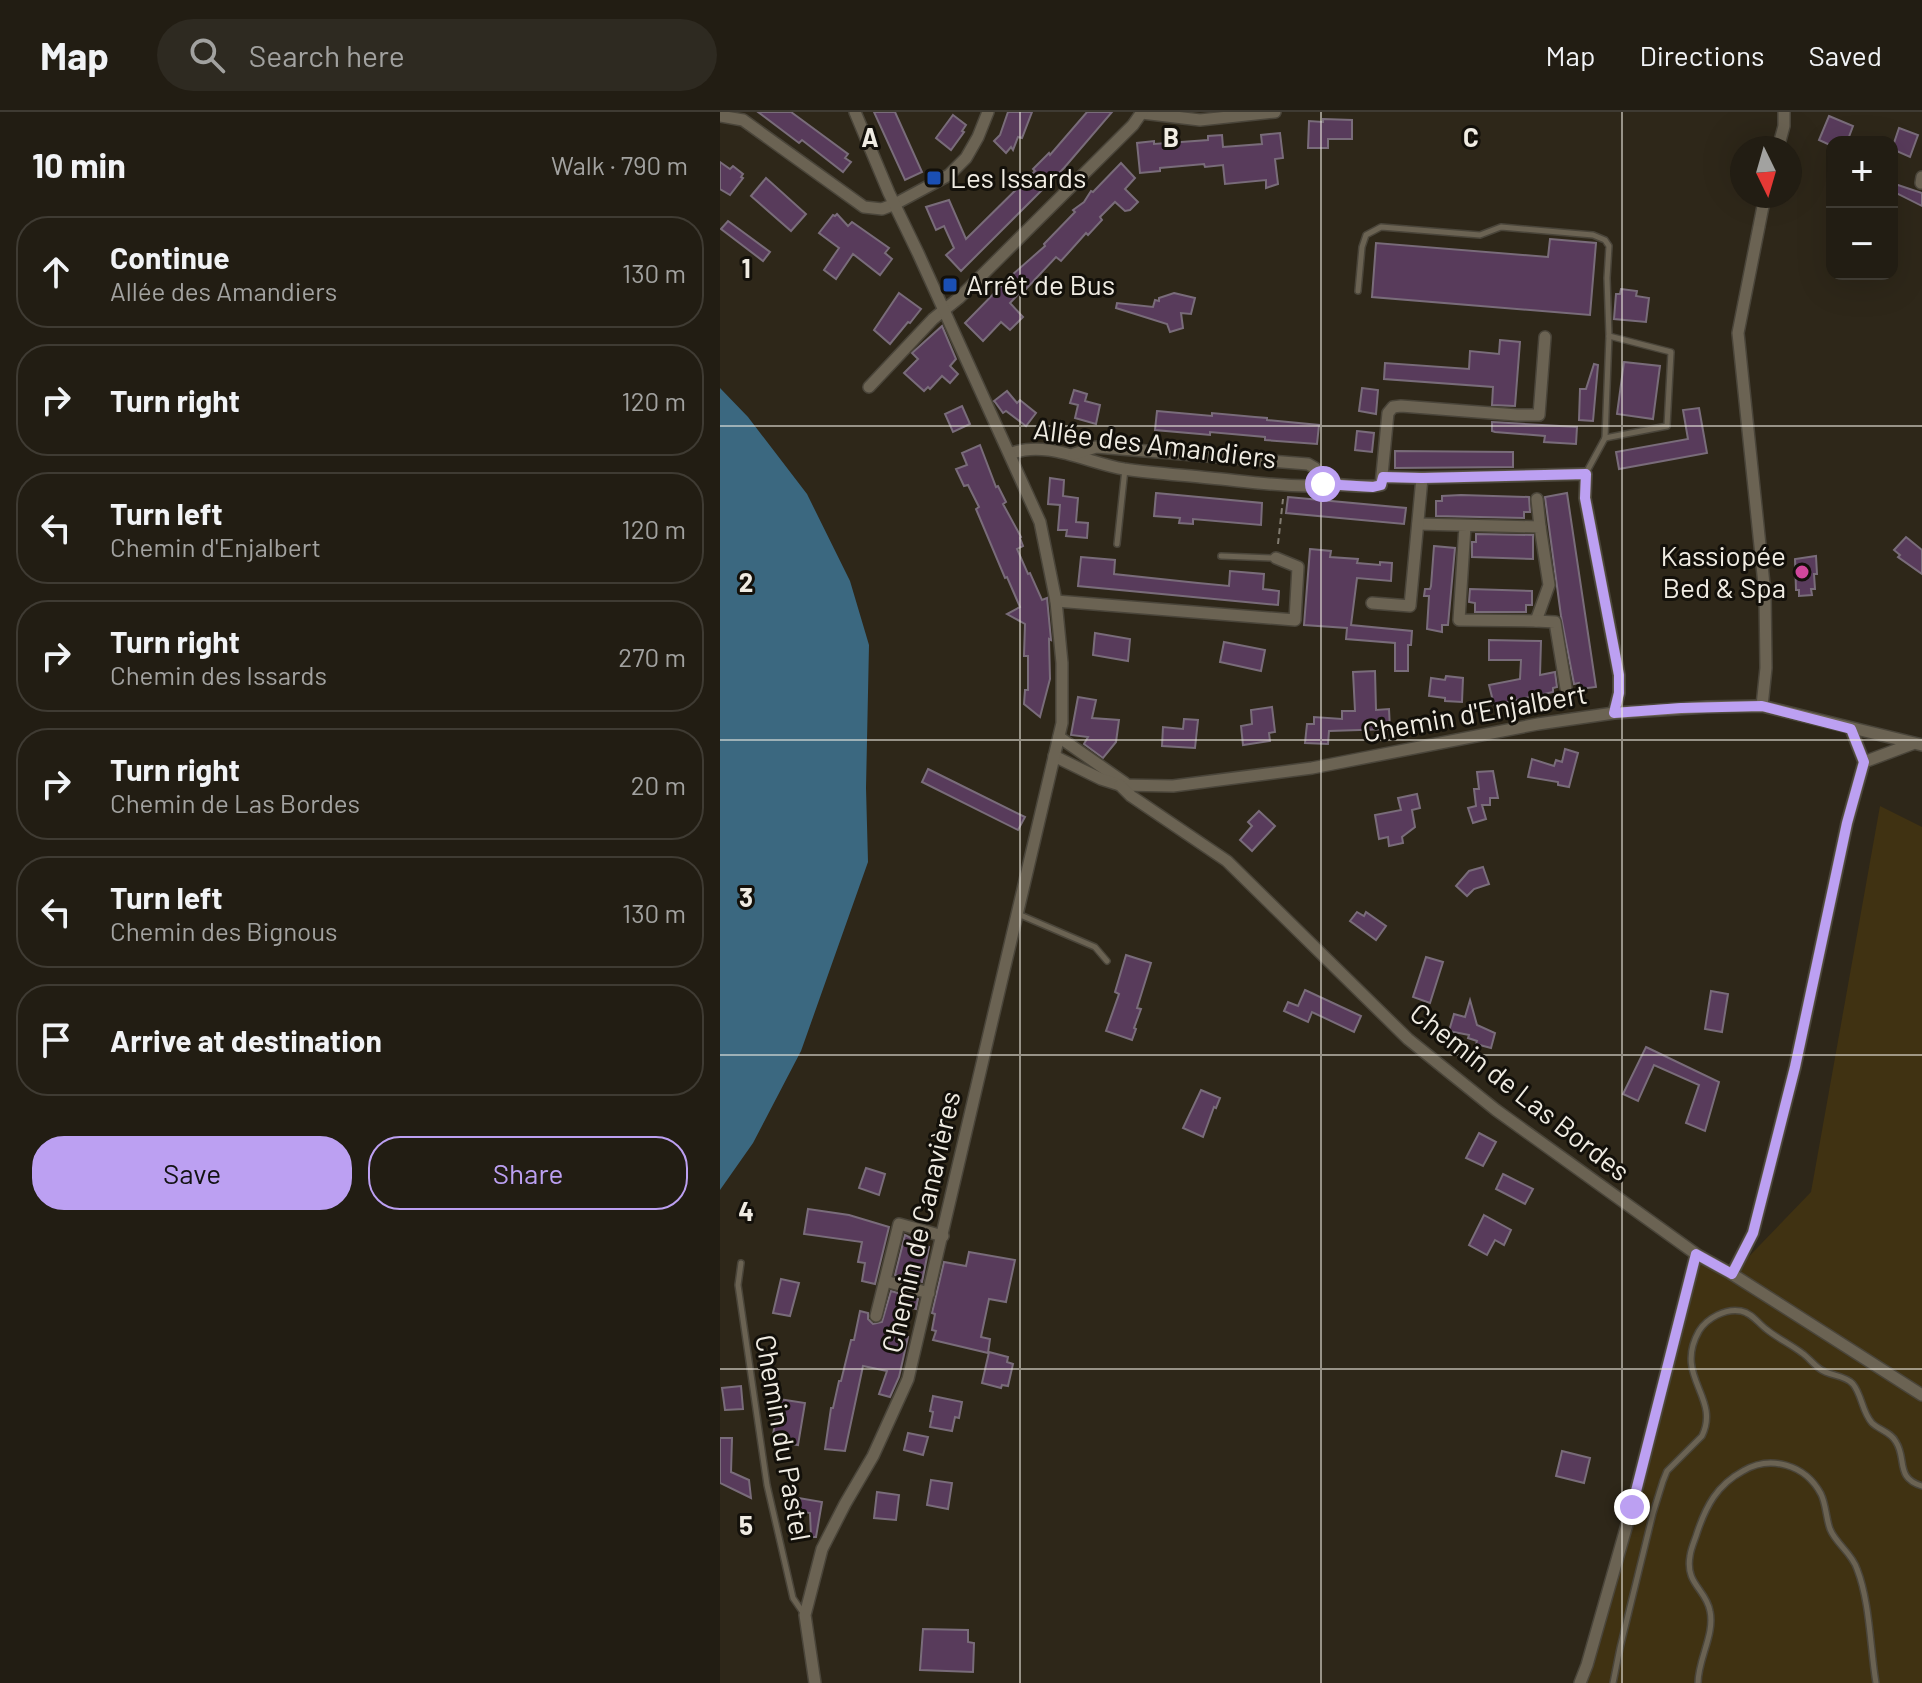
<!DOCTYPE html>
<meta charset="utf-8">
<style>
body{margin:0;font-family:Barlow,sans-serif;background:#2e2a21;color:#f1f3f6}
.controls{position:absolute;right:24px;top:24px;display:grid;overflow:hidden;border-radius:16px;box-shadow:0 8px 32px #0002}
.controls button{width:72px;height:72px;display:grid;place-items:center;padding:0;border:0;border-bottom:2px solid #3f3b33;background:#221d13;color:#f1f3f6;font:40px sans-serif}
.compass{position:absolute;left:1010px;top:24px;width:72px;height:72px;border-radius:50%;background:#221d13;box-shadow:0 8px 32px #0002;rotate:175deg}
.stop{position:absolute;width:24px;height:24px;margin:-18px;border:6px solid #bca0f2;border-radius:50%;background:#fff}
.stop.end{background:#bca0f2;border-color:#fff;box-shadow:0 2px 8px #0008}
.list{margin:0;padding:0;list-style:none}
h2{display:flex;justify-content:space-between;align-items:center;height:104px;margin:0;padding:0 32px;font-size:34px}
h2 small{font-size:26px;font-weight:400;color:#a2a2a0}
.list li{display:grid;grid-template-columns:52px 1fr auto;gap:24px;align-items:center;box-sizing:border-box;height:112px;margin:0 16px 16px;padding:0 16px;border:2px solid #3f3b33;border-radius:32px}
.list b{display:block;font-size:30px;white-space:nowrap}
.list p{margin:0;font-size:26px;white-space:nowrap;color:#a2a2a0}
.list em{font-size:26px;font-style:normal;color:#a2a2a0}
.actions{display:flex;gap:16px;padding:24px 32px}
.actions a{flex:1;padding:18px 0;border:2px solid #bca0f2;border-radius:32px;text-align:center;font-size:28px;color:#bca0f2}
.actions .main{background:#bca0f2;color:#111}
.icon{flex:none;width:44px;height:44px;fill:none;stroke:currentColor;stroke-width:2;stroke-linecap:round;stroke-linejoin:round}
.map{position:relative;flex:none;width:1202px;height:1571px;overflow:hidden}
header{display:flex;align-items:center;gap:48px;box-sizing:border-box;height:112px;padding:0 40px;background:#221d13;border-bottom:2px solid #3f3b33}
header strong{font-size:38px}
nav{display:flex;gap:44px;margin-inline-start:auto;font-size:28px}
.search{width:560px;height:72px;background:#2e2a21;display:flex;align-items:center;gap:20px;box-sizing:border-box;padding:0 28px;border-radius:44px;color:#a2a2a0;font-size:30px}
main{display:flex}
aside{flex:1;background:#221d13}
.map>svg:first-child{display:block}
.green{fill:#403212}
.water{fill:#3b6880}
.building{fill:#583b5b;stroke:#796c7a;stroke-width:2}
.lines{fill:none;stroke-linecap:round;stroke-linejoin:round}
.service-casing{stroke:#4a453a;stroke-width:8}
.minor-casing{stroke:#4a453a;stroke-width:14}
.path{stroke:#827c71;stroke-width:2;stroke-dasharray:6 4;stroke-linecap:butt}
.service{stroke:#6b6353;stroke-width:5}
.minor{stroke:#6b6353;stroke-width:11}
.route{stroke:#bca0f2;stroke-width:10}
.grid{fill:none;stroke:#f0ece3;stroke-width:2;stroke-opacity:0.55}
.transit-dot{fill:#1a4fb4;stroke:#13100a;stroke-width:3}
.hotel-dot{fill:#d1479c;stroke:#13100a;stroke-width:3}
.labels{text-anchor:middle;stroke-width:6;stroke-linejoin:round;paint-order:stroke}
.poi-label{font-size:28px;fill:#f0ece3;stroke:#13100a;text-anchor:start}
.street-label{font-size:28px;fill:#f0ece3;stroke:#13100a}
.grid-label{font-size:26px;text-anchor:middle;font-weight:bold;fill:#f0ece3;stroke:#13100a;stroke-width:6;stroke-linejoin:round;paint-order:stroke}
</style>
<header>
<strong>Map</strong>
<div class="search"><svg class="icon" aria-label="search" viewBox="0 0 24 24"><circle cx="10" cy="10" r="6"/><path d="M15 15l6 6"/></svg>Search here</div>
<nav><a>Map</a><a>Directions</a><a>Saved</a></nav>
</header>
<main>
<aside>
<h2>10 min<small>Walk · 790 m</small></h2>
<ul class="list">
<li><svg class="icon" aria-label="ahead" viewBox="0 0 24 24"><path d="M12 20V5M6 11l6-6 6 6"/></svg><div><b>Continue</b><p>Allée des Amandiers</p></div><em>130 m</em></li>
<li><svg class="icon" aria-label="right" viewBox="0 0 24 24"><path d="M7 20v-9h11M14 6l5 5-5 5"/></svg><div><b>Turn right</b></div><em>120 m</em></li>
<li><svg class="icon" aria-label="left" viewBox="0 0 24 24"><path d="M17 20v-9H6M10 6l-5 5 5 5"/></svg><div><b>Turn left</b><p>Chemin d'Enjalbert</p></div><em>120 m</em></li>
<li><svg class="icon" aria-label="right" viewBox="0 0 24 24"><path d="M7 20v-9h11M14 6l5 5-5 5"/></svg><div><b>Turn right</b><p>Chemin des Issards</p></div><em>270 m</em></li>
<li><svg class="icon" aria-label="right" viewBox="0 0 24 24"><path d="M7 20v-9h11M14 6l5 5-5 5"/></svg><div><b>Turn right</b><p>Chemin de Las Bordes</p></div><em>20 m</em></li>
<li><svg class="icon" aria-label="left" viewBox="0 0 24 24"><path d="M17 20v-9H6M10 6l-5 5 5 5"/></svg><div><b>Turn left</b><p>Chemin des Bignous</p></div><em>130 m</em></li>
<li><svg class="icon" aria-label="arrive" viewBox="0 0 24 24"><path d="M6 21V4h12l-3 4 3 4H6"/></svg><div><b>Arrive at destination</b></div></li>
</ul>
<div class="actions"><a class="main">Save</a><a>Share</a></div>
</aside>
<div class="map">
<svg width="1202" height="1571" viewBox="0 0 1202 1571">
<rect width="100%" height="100%" fill="#2e2719"/>
<polygon class="green" points="1160,694 1202,715 1202,1571 860,1571 976,1142 1012,1162 1091,1080"/>
<polygon class="water" points="0,276 28,305 87,382 130,469 149,533 146,676 148,750 81,939 33,1031 0,1078"/>
<g class="building">
<polygon points="38,0 71,0 128,42 125,46 131,50 123,60 82,28 79,31"/>
<polygon points="154,0 175,0 202,60 185,68"/>
<polygon points="288,0 312,0 302,26 298,25 293,38 291,35 286,41 274,29 280,23"/>
<polygon points="367,0 392,0 344,56 241,159 226,143 234,136 224,114 216,118 206,95 229,88 246,127 315,59 313,57 329,41 330,43"/>
<polygon points="233,3 246,13 242,19 244,20 231,38 216,26"/>
<polygon points="1109,4 1133,14 1127,30 1112,30 1112,34 1099,28"/>
<polygon points="603,7 632,8 632,27 608,27 608,36 588,36 589,9 603,10"/>
<polygon points="1179,16 1198,23 1190,45 1172,37"/>
<polygon points="560,21 563,46 555,47 558,72 546,76 546,68 505,72 503,53 485,55 484,52 440,56 440,59 420,61 417,31 434,29 434,32 488,28 488,24 502,23 503,35 542,32 541,23"/>
<polygon points="0,50 10,57 13,54 23,62 21,65 23,66 10,83 0,77"/>
<polygon points="401,51 415,66 405,77 418,90 410,98 405,99 395,90 380,105 382,108 368,123 366,121 341,149 336,145 306,177 304,176 290,191 303,205 290,218 281,210 263,229 245,211 292,163 325,134 324,132 355,100 353,98 364,90 371,79 373,80"/>
<polygon points="46,66 86,102 71,119 31,84"/>
<polygon points="1172,71 1202,81 1202,94 1172,79"/>
<polygon points="117,102 128,114 132,110 169,136 165,141 172,147 160,163 133,142 116,167 104,158 119,136 99,121 113,103 115,104"/>
<polygon points="8,109 50,140 43,149 1,117"/>
<polygon points="830,127 876,131 870,203 652,185 656,131 828,145"/>
<polygon points="901,177 917,179 916,184 929,186 926,210 894,207 896,182 900,182"/>
<polygon points="179,181 201,197 190,211 188,210 170,232 154,218"/>
<polygon points="454,181 475,186 471,202 461,201 463,216 450,220 447,212 396,196 397,191 433,195 435,188 439,189 439,186"/>
<polygon points="222,214 236,247 230,254 238,262 230,271 222,264 210,277 208,275 204,279 184,261 198,247 192,241"/>
<polygon points="780,228 800,230 795,294 772,293 773,275 664,267 665,251 749,257 750,239 779,242"/>
<polygon points="904,250 940,254 933,307 897,302"/>
<polygon points="874,252 878,253 873,309 859,308 860,277 866,277"/>
<polygon points="642,276 658,278 656,302 639,299"/>
<polygon points="354,278 367,282 365,289 380,293 376,312 355,306 358,293 350,291"/>
<polygon points="287,279 297,291 300,288 316,301 306,314 286,299 283,301 275,290 274,289"/>
<polygon points="242,294 250,312 233,320 225,302"/>
<polygon points="979,296 987,341 899,357 896,340 968,327 963,298"/>
<polygon points="437,299 492,304 492,301 535,305 547,306 547,308 599,313 597,332 545,328 545,325 490,320 490,323 480,322 435,318"/>
<polygon points="772,310 857,315 856,332 824,330 825,324 775,320 772,319"/>
<polygon points="637,319 654,321 652,340 635,338"/>
<polygon points="260,333 276,375 278,374 286,390 283,392 301,425 300,426 303,434 297,437 308,462 310,461 322,488 327,486 331,528 329,527 330,567 320,605 304,592 305,578 308,578 308,544 304,544 305,512 287,502 300,495 287,465 285,466 256,397 259,395 248,373 244,374 236,357 247,353 242,341"/>
<polygon points="675,339 793,340 793,355 675,356"/>
<polygon points="330,366 344,368 343,384 358,386 356,410 368,411 367,426 346,424 347,418 338,418 340,393 328,392"/>
<polygon points="436,381 542,391 541,413 473,407 473,412 459,411 460,406 434,404"/>
<polygon points="847,381 876,575 860,577 859,571 854,572 841,504 825,385"/>
<polygon points="741,383 809,385 810,400 804,400 804,406 716,404 716,389 722,389 722,384"/>
<polygon points="568,385 686,396 684,412 566,401"/>
<polygon points="756,422 813,423 813,447 752,445 752,430 756,430"/>
<polygon points="1186,425 1202,438 1202,462 1178,445 1180,443 1174,438"/>
<polygon points="714,434 735,436 728,513 722,513 722,520 707,517 709,484 704,484 705,477 710,477 711,474"/>
<polygon points="590,437 611,439 610,445 638,447 637,451 660,453 660,450 672,451 671,469 637,466 631,513 692,519 691,533 688,533 688,559 675,559 675,531 626,527 627,516 584,513"/>
<polygon points="1096,444 1097,462 1094,462 1095,477 1091,477 1092,483 1079,484 1079,478 1076,478 1075,447"/>
<polygon points="361,445 395,448 394,462 478,471 509,474 510,459 544,462 543,477 559,479 558,493 358,474"/>
<polygon points="750,477 812,479 812,493 806,493 806,500 755,500 755,491 749,490"/>
<polygon points="375,521 410,527 408,549 373,543"/>
<polygon points="769,528 821,529 820,563 835,560 837,575 833,576 833,580 774,593 769,573 800,567 801,548 769,548"/>
<polygon points="504,530 545,538 541,559 500,550"/>
<polygon points="655,559 656,598 669,597 670,617 609,619 608,632 585,631 587,612 594,612 594,605 622,607 622,599 635,599 633,560"/>
<polygon points="726,564 743,566 742,590 725,589 725,586 709,584 711,566 725,568"/>
<polygon points="358,585 376,588 372,606 399,608 396,630 383,646 364,632 368,625 351,623"/>
<polygon points="552,595 555,620 549,621 550,629 523,633 521,614 532,612 531,598"/>
<polygon points="464,607 478,608 475,636 442,634 443,615 463,617"/>
<polygon points="845,637 858,641 849,675 838,673 838,670 808,665 812,647 834,654 836,648 842,650"/>
<polygon points="208,657 305,705 298,718 202,670"/>
<polygon points="773,659 778,686 770,686 770,693 762,693 766,707 753,711 748,696 756,694 754,677 759,677 757,660"/>
<polygon points="697,682 700,696 692,698 695,715 682,725 683,731 669,734 668,725 659,727 655,703 681,698 678,686"/>
<polygon points="539,699 555,714 532,739 520,728 532,714 528,710"/>
<polygon points="763,755 769,772 754,777 747,784 736,774 749,759"/>
<polygon points="637,800 644,804 646,800 666,814 656,828 630,809"/>
<polygon points="406,843 431,851 417,896 421,897 414,916 416,917 412,928 386,919 399,882 395,880"/>
<polygon points="706,845 723,850 710,891 693,885"/>
<polygon points="585,878 641,904 634,920 592,900 588,910 564,899 568,890 578,894"/>
<polygon points="991,879 1008,882 1002,920 985,917"/>
<polygon points="750,888 757,913 775,921 771,936 756,932 757,929 748,926 749,923 729,919 734,902 745,905"/>
<polygon points="926,935 999,970 985,1019 966,1011 979,973 934,953 918,989 903,982"/>
<polygon points="481,978 500,986 496,996 494,995 483,1025 463,1016"/>
<polygon points="759,1021 776,1030 763,1054 746,1046"/>
<polygon points="146,1056 165,1062 159,1083 139,1076"/>
<polygon points="783,1062 813,1077 805,1092 776,1077"/>
<polygon points="88,1097 129,1103 169,1115 155,1172 142,1169 145,1151 138,1150 142,1130 84,1122"/>
<polygon points="764,1103 791,1118 784,1133 775,1128 767,1143 749,1133"/>
<polygon points="185,1123 209,1135 202,1170 175,1163"/>
<polygon points="249,1140 295,1148 286,1190 269,1187 261,1225 270,1227 268,1241 213,1228 216,1219 212,1218 215,1202 212,1201 224,1150 246,1154"/>
<polygon points="61,1167 79,1171 70,1204 53,1201"/>
<polygon points="171,1179 198,1187 196,1197 182,1194 180,1200 177,1222 188,1225 179,1265 170,1285 159,1282 167,1259 143,1254 125,1339 105,1337 111,1296 113,1296 119,1269 121,1269 131,1228 134,1228 140,1199 148,1201 148,1207 153,1212 162,1210"/>
<polygon points="269,1240 288,1245 287,1250 293,1252 288,1274 282,1273 281,1276 262,1271"/>
<polygon points="21,1274 23,1297 5,1298 2,1276"/>
<polygon points="213,1284 242,1290 239,1306 235,1305 232,1319 210,1315 213,1300 210,1299"/>
<polygon points="59,1287 85,1291 78,1333 52,1329"/>
<polygon points="188,1321 208,1325 203,1343 184,1338"/>
<polygon points="0,1326 12,1326 11,1360 29,1368 31,1386 0,1371"/>
<polygon points="842,1339 870,1346 864,1371 836,1364"/>
<polygon points="211,1368 232,1371 228,1397 207,1393"/>
<polygon points="157,1380 179,1383 176,1408 154,1406"/>
<polygon points="67,1384 102,1390 96,1425 91,1425 90,1401 65,1397"/>
<polygon points="203,1517 248,1518 248,1530 254,1531 253,1560 200,1558"/>
</g>
<g class="lines">
<defs>
<g id="service">
<polyline points="638,179 642,135 646,123 661,115 760,123 781,115 873,123 885,128 889,134 887,166 889,224 885,326 866,361"/>
<polyline points="885,326 947,314 951,240 889,224"/>
<polyline points="397,432 405,357"/>
<polyline points="501,444 555,446"/>
<polyline points="298,802 375,835 387,849"/>
<polyline points="21,1151 18,1173 47,1373 73,1486 84,1502"/>
<path d="M893,1571L900,1536L933,1401L943,1369L947,1359L982,1324C1001,1285 953,1265 979,1219C987,1206 1006,1196 1021,1199C1032,1201 1038,1211 1046,1217C1057,1226 1070,1232 1082,1241C1088,1245 1093,1252 1100,1257C1109,1264 1125,1263 1133,1272C1142,1283 1142,1300 1152,1311C1159,1318 1171,1320 1176,1330C1187,1347 1175,1366 1202,1374"/>
<path d="M978,1571C978,1547 995,1523 990,1499C986,1477 965,1472 970,1444C971,1436 975,1428 977,1421C986,1394 997,1373 1023,1359C1050,1343 1085,1352 1101,1382C1106,1392 1106,1406 1110,1417C1116,1432 1132,1441 1137,1457C1150,1490 1150,1535 1156,1571"/>
</g>
<g id="minor">
<polyline points="422,1 480,8 555,0"/>
<polyline points="0,4 23,8 144,95 162,97 175,92 229,63 246,46 258,25 268,0"/>
<polyline points="1058,36 1064,14 1064,0"/>
<polyline points="1201,71 1202,65"/>
<polyline points="149,275 213,207 239,186 413,13 422,0"/>
<path d="M290,342C325,327 368,351 404,357C432,361 461,363 490,366C522,369 555,374 588,374C594,374 600,372 606,372C625,372 643,377 661,373L668,301L673,295L681,294L797,303H819L825,225"/>
<polyline points="354,342 376,335 588,352 595,356 603,372"/>
<polyline points="663,365 702,366 866,362 865,386 899,563 899,581 894,601"/>
<polyline points="817,387 820,415"/>
<polyline points="698,412 820,415 829,473 816,509 739,508 745,414"/>
<polyline points="336,489 575,508 578,455 556,446"/>
<polyline points="652,491 690,494 702,366"/>
<polyline points="816,509 835,510 846,576"/>
<polyline points="1042,594 1046,556 1045,482 1018,221 1045,84"/>
<polyline points="339,625 405,671"/>
<polyline points="334,644 381,667 400,673 453,674 592,656 818,612 894,601 987,595 1042,594 1202,633"/>
<polyline points="1144,650 1192,632"/>
<polyline points="400,673 411,684 507,749 688,927 776,998 976,1142 1012,1162 1202,1283"/>
<polyline points="1012,1162 1033,1121 1075,955 1127,711 1144,650 1131,617"/>
<polyline points="165,1169 209,1181"/>
<polyline points="156,1204 179,1112 223,1124"/>
<polyline points="95,1571 85,1503 102,1437 125,1392 153,1344 188,1267 342,611 342,551 336,489 320,410 198,141 169,81 135,0"/>
<polyline points="860,1571 867,1553 912,1395 976,1142"/>
</g>
</defs>
<use href="#service" class="service-casing"/>
<use href="#minor" class="minor-casing"/>
<polyline class="path" points="558,432 563,387"/>
<use href="#service" class="service"/>
<use href="#minor" class="minor"/>
</g>
<g class="lines">
<polyline class="route" points="603,372 653,375 661,373 663,365 702,366 866,362 865,386 899,563 899,581 894,601 961,596 1042,594 1131,617 1144,650 1127,711 1075,955 1033,1121 1012,1162 976,1142 912,1395"/>
</g>
<path class="grid" d="M300,0V1571M601,0V1571M902,0V1571M0,314H1202M0,628H1202M0,943H1202M0,1257H1202"/>
<g class="transit-dot">
<rect x="206" y="58" width="16" height="16" rx="4"/>
<rect x="222" y="165" width="16" height="16" rx="4"/>
</g>
<circle class="hotel-dot" cx="1082" cy="460" r="8"/>
<g class="labels">
<g class="poi-label">
<text x="230" y="76">Les Issards</text>
<text x="246" y="183">Arrêt de Bus</text>
<text x="1066" y="454" text-anchor="end">Kassiopée<tspan x="1066" dy="32">Bed &amp; Spa</tspan></text>
</g>
<g class="street-label">
<text transform="translate(435 332) rotate(7)" y="10">Allée des Amandiers</text>
<text transform="translate(755 601) rotate(-10)" y="10">Chemin d'Enjalbert</text>
<text transform="translate(800 980) rotate(38)" y="10">Chemin de Las Bordes</text>
<text transform="translate(201 1110) rotate(-77)" y="10">Chemin de Canavières</text>
<text transform="translate(63 1326) rotate(80)" y="10">Chemin du Pastel</text>
</g>
</g>
<g class="grid-label">
<text x="150" y="35">A</text>
<text x="451" y="35">B</text>
<text x="751" y="35">C</text>
<text x="26" y="166">1</text>
<text x="26" y="480">2</text>
<text x="26" y="795">3</text>
<text x="26" y="1109">4</text>
<text x="26" y="1423">5</text>
</g>
</svg>
<div class="controls">
<button>+</button>
<button>−</button>
</div>
<svg class="compass" viewBox="-18 -18 36 36"><path d="M0-13l5 13h-10z" fill="#e53935"/><path d="M0 13l5-13h-10z" fill="#a2a2a0"/></svg>
<div class="stop" style="left:603px;top:372px"></div>
<div class="stop end" style="left:912px;top:1395px"></div>
</div>
</main>
